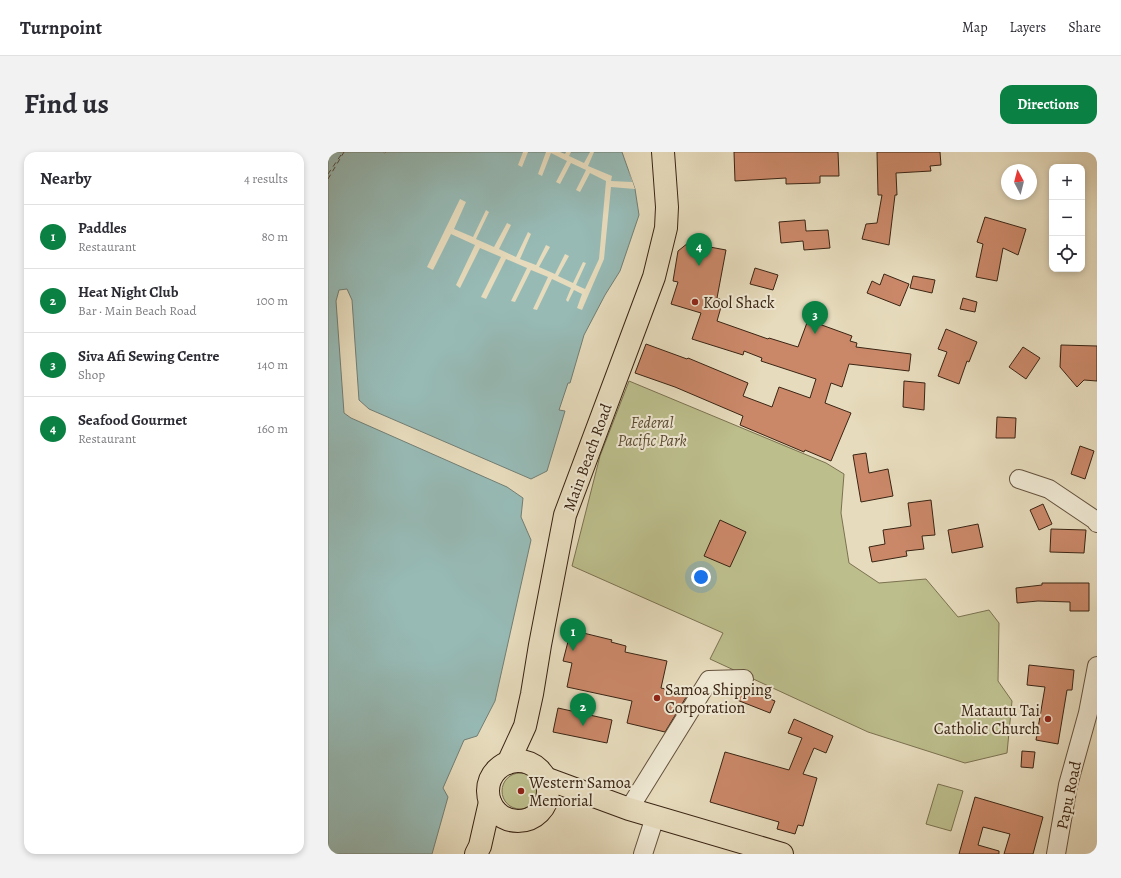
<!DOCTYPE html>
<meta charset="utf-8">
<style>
body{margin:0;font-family:Alegreya,serif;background:#f2f2f3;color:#2b2b33}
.controls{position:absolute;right:12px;top:12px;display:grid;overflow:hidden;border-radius:8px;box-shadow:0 2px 6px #0003}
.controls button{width:36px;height:36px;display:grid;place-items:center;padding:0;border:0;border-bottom:1px solid #e1e1e2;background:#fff;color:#2b2b33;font:20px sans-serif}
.compass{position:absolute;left:673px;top:12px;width:36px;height:36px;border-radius:50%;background:#fff;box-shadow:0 2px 6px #0003;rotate:353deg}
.you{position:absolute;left:373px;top:425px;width:14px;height:14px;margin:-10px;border:3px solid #fff;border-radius:50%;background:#1a73e8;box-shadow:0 0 0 6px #1a73e833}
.badge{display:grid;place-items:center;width:26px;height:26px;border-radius:50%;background:#0b8043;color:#fff;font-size:13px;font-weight:700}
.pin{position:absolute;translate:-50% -33px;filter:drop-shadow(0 1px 2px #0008)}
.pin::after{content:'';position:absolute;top:21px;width:14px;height:12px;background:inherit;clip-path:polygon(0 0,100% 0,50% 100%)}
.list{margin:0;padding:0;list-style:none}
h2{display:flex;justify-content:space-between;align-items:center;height:52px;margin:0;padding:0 16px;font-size:17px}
h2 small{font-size:13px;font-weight:400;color:#7c7c81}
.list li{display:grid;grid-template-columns:26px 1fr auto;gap:12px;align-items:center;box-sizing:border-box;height:64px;padding:0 16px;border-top:1px solid #e1e1e2}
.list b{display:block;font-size:15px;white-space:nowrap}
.list p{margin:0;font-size:13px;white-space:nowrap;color:#7c7c81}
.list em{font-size:13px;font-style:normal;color:#7c7c81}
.icon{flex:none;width:22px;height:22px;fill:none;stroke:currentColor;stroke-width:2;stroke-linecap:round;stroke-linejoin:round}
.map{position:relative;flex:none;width:769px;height:702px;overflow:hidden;border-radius:12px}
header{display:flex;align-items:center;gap:24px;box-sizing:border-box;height:56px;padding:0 20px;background:#fff;border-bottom:1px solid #e1e1e2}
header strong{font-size:19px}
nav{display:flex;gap:22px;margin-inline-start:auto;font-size:14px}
.intro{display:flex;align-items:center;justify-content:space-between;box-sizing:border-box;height:96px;padding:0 24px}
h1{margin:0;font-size:28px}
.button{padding:10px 18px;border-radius:12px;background:#0b8043;color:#fff;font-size:14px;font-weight:700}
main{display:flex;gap:24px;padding:0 24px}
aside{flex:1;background:#fff;border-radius:12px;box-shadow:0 2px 6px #0003}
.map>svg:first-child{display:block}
.green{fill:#bcbe8c;stroke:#7b7150}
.water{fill:#97bab5;stroke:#727e74}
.pier{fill:#e6dbbc}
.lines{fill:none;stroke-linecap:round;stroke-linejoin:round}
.ferry{stroke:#514a3c;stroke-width:1;stroke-dasharray:5 4;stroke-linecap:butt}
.building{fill:#ca8869;stroke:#3a2413}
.minor-casing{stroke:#65523d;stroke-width:20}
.major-casing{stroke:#3a2413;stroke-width:24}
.minor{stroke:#efe8d3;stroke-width:18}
.major{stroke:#e6dbbc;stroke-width:22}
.poi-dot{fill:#8f2418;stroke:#efe8d3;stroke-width:1.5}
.labels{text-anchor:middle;stroke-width:4;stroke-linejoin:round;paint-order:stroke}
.poi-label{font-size:16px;fill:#3a2413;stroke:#efe8d3;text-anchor:start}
.park-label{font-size:16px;font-style:italic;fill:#5a4a31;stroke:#efe8d3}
.street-label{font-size:16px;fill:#3a2413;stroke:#efe8d3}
</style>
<header>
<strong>Turnpoint</strong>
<nav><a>Map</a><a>Layers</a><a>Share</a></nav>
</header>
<div class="intro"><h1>Find us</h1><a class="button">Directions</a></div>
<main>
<aside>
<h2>Nearby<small>4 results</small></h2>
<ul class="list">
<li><span class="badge">1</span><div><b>Paddles</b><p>Restaurant</p></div><em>80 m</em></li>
<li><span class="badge">2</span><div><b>Heat Night Club</b><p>Bar · Main Beach Road</p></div><em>100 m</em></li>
<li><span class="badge">3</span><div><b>Siva Afi Sewing Centre</b><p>Shop</p></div><em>140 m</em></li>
<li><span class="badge">4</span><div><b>Seafood Gourmet</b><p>Restaurant</p></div><em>160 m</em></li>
</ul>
</aside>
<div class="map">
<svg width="769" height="702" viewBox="0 0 769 702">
<rect width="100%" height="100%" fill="#e6dbbc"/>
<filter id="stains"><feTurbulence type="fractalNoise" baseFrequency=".005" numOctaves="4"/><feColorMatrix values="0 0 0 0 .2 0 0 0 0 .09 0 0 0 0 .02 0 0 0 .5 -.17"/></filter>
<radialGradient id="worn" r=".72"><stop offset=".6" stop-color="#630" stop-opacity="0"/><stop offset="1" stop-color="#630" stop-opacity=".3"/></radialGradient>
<g class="green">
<polygon points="301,229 498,311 516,322 513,361 521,411 551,431 598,427 630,465 661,458 671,471 670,529 684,549 679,601 637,611 540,580 382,507 395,481 244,414 272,304"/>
<circle cx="192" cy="639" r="18"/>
<polygon points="610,632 635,639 623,679 598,672"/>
</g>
<polygon class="water" points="0,0 55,0 57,1 58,0 294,0 307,37 311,63 292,119 277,143 256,183 242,231 240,231 231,258 237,259 219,319 203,327 41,257 31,248 24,148 19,137 11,138 8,149 16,261 23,266 179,335 195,346 193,365 203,388 167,549 149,584 136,588 115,636 120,645 104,702 0,702"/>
<g class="pier">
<polygon points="195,0 200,0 194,15 190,13"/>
<polygon points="218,0 232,0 237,2 238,0 243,0 241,4 256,11 262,0 266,0 260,14 284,24 283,29 304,30 300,17 307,37 283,35 276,107 254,158 249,156 254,142 246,138 240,150 238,148 243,136 224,127 209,158 205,157 220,125 203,118 187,150 183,149 199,116 178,107 158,147 153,145 173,105 152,96 132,136 128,133 147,93 123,82 105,118 99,115 132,47 138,50 126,77 145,85 158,58 161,60 148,87 166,95 179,71 183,73 171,97 188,105 200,80 203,82 192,107 208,113 218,93 222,95 211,115 227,122 237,102 241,104 230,124 245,131 255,110 258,111 248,133 257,137 271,107 278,29 262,21 252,40 248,38 258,18 243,11 232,32 228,30 239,9 223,1 214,24 210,22"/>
</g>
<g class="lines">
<g class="ferry">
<polyline points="0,22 15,0"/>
<polyline points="0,27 16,0"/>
</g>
</g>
<g class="building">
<polygon points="406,0 510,0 511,24 492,24 492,31 458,32 458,26 407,29"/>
<polygon points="549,0 612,0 613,13 602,14 603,19 568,21 569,43 567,43 561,93 534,87 538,72 549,71 554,43 550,43"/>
<polygon points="657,65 698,77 690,103 675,96 669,129 648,125 655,92 649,90"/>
<polygon points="477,68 478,79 500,78 502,96 476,98 475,89 453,91 451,70"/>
<polygon points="360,91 398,98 389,146 392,147 389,154 393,155 389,169 440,187 441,186 470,195 480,168 524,184 522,189 529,191 528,195 583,202 581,219 521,212 514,235 503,231 497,251 523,261 503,309 477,298 476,300 412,273 415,264 347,235 307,221 318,192 359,207 360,206 420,231 415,244 444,255 451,235 482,246 488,227 433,209 434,206 416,199 415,203 364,187 373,161 343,152 350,130 345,129 350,99"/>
<polygon points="427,116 450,123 445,138 422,132"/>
<polygon points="556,122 581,132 572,154 539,141 544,129 552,133"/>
<polygon points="585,124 607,128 604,141 582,136"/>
<polygon points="635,146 649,150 647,160 632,157"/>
<polygon points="618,177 649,190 641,210 639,209 631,232 610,224 619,200 610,197"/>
<polygon points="733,193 769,194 769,229 756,228 749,235 732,215"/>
<polygon points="695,195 712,206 698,227 681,215"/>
<polygon points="576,229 597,231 596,258 575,255"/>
<polygon points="669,265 688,266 687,286 668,286"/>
<polygon points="752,294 766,299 757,327 743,322"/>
<polygon points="538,301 541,321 560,317 565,344 533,350 525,303"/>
<polygon points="603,348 607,383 594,384 596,397 578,399 579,404 544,410 541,395 557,392 555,378 583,374 580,351"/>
<polygon points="715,352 724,372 711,378 702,358"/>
<polygon points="392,368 418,380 402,415 376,404"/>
<polygon points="650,372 655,395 624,401 620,378"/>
<polygon points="723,377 758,378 756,401 722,400"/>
<polygon points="714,431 761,431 761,459 742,459 742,450 710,449 689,451 688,436 714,433"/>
<polygon points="243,478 284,488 283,490 298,494 297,500 339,509 333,536 360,542 337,580 299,571 304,549 239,535 244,511 235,509"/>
<polygon points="701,513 746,518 744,538 739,538 730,592 708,588 717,535 699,533"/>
<polygon points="418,537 447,549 442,561 409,548 414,538"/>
<polygon points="230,556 284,568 279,591 225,580"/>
<polygon points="466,567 505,584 498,601 486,596 475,622 489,626 475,674 470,673 467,682 449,677 451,670 382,650 397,600 461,618 474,586 460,581"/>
<polygon points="694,599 707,600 705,616 693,615"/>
<polygon points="647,645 715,665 705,702 676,702 682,682 655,675 650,693 671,699 671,702 631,702"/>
</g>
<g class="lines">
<defs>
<g id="minor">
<polyline points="691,327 721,337 767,368 769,371"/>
<polyline points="301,657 381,528 416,527"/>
<polyline points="315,702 327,665"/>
<polyline points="728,702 740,633 760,561 769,514"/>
</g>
<g id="major">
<circle cx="190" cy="639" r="30"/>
<polyline points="180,611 197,574 204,542 212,493 237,363 326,125 338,76 339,55 335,0"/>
<polyline points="217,626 301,657 454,702"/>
<polyline points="148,702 152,694 162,650"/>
</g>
</defs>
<use href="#minor" class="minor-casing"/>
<use href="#major" class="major-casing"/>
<use href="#minor" class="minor"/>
<use href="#major" class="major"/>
</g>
<g class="poi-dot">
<circle cx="367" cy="150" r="4"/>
<circle cx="329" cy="546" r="4"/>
<circle cx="720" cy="567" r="4"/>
<circle cx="193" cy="639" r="4"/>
</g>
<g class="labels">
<g class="poi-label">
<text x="375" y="156">Kool Shack</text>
<text x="337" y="543">Samoa Shipping<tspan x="337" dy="18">Corporation</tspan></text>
<text x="712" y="564" text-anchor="end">Matautu Tai<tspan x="712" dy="18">Catholic Church</tspan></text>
<text x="201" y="636">Western Samoa<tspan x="201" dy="18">Memorial</tspan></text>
</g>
<g class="park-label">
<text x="324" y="276">Federal<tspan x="324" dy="18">Pacific Park</tspan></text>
</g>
<g class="street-label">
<text transform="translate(259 305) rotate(-70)" y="6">Main Beach Road</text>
<text transform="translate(740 643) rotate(-78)" y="6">Papu Road</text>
</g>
</g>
<rect width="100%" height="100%" filter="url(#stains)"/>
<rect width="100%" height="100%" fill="url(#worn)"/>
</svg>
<div class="controls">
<button>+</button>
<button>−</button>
<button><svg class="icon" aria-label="locate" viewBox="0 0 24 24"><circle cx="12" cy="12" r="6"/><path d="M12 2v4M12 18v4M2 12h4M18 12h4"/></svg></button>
</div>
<svg class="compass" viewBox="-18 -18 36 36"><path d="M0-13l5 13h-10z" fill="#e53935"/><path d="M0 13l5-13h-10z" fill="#7c7c81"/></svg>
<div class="you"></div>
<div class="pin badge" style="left:245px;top:499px">1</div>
<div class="pin badge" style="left:255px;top:574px">2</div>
<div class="pin badge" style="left:487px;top:182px">3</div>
<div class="pin badge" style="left:371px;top:114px">4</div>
</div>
</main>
